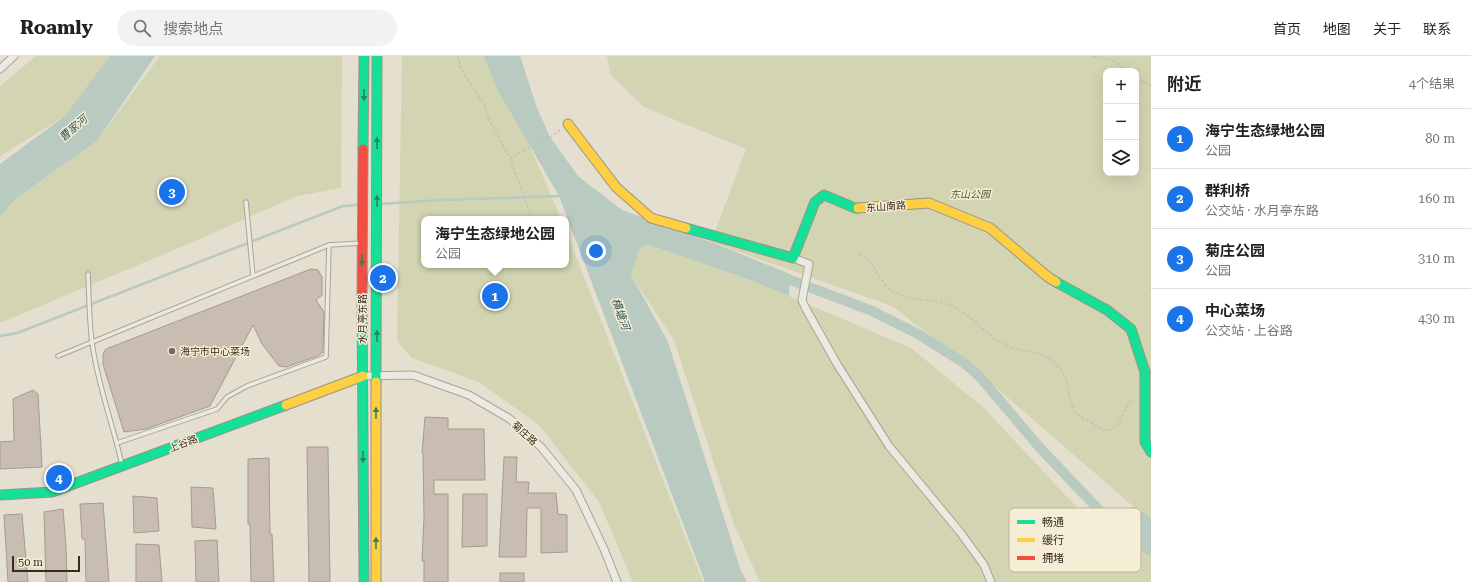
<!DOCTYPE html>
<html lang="zh">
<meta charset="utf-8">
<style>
body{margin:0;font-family:"Roboto Serif","Noto Sans SC",serif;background:#f2f2f2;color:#222}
.controls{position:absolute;right:12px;top:12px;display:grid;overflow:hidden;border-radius:8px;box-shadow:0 4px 16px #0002}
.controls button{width:36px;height:36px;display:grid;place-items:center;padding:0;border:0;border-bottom:1px solid #e0e0e0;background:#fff;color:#222;font:20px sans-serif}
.scale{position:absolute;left:12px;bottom:10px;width:68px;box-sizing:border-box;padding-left:4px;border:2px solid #382c1f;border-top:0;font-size:11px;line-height:14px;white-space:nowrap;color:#382c1f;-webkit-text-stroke:3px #f5edd5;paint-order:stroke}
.you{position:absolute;left:596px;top:195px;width:14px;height:14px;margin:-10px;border:3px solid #fff;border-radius:50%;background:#1a73e8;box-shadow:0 0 0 6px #1a73e833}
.badge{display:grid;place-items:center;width:26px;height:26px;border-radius:50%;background:#1a73e8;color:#fff;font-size:13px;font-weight:700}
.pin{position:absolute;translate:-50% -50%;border:2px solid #fff;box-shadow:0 1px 4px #0006}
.popup{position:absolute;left:421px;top:160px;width:148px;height:52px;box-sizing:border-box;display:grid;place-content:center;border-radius:8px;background:#fff;filter:drop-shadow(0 1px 3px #0005);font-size:13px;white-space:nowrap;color:#767676}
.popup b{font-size:15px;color:#222}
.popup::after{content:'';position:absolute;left:50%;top:100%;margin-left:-8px;border:8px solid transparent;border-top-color:#fff}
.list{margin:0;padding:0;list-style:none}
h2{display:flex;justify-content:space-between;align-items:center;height:52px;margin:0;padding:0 16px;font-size:17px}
h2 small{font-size:13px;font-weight:400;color:#767676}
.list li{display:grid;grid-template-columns:26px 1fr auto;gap:12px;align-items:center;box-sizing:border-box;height:60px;padding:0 16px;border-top:1px solid #e0e0e0}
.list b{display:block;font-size:15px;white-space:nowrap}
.list p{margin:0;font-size:13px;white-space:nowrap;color:#767676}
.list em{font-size:13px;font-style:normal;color:#767676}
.icon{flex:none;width:22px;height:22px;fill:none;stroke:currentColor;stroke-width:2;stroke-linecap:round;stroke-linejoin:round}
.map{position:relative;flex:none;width:1151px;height:526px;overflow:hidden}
header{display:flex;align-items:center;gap:24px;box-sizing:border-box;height:56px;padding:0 20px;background:#fff;border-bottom:1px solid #e0e0e0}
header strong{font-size:19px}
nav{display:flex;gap:22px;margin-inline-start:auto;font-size:14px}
.search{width:280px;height:36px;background:#f2f2f2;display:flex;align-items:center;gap:10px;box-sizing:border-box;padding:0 14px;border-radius:22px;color:#767676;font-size:15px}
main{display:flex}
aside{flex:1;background:#fff}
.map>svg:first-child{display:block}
.green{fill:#d2d4b2;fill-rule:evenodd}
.water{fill:#b9cac0}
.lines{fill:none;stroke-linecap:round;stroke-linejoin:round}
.stream{stroke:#b9cac0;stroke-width:2.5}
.canal{stroke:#b9cac0;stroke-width:10}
.building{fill:#c8bdb0;stroke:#a49b8e}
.lane-casing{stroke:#aaa497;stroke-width:5.5}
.street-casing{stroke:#aaa497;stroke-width:9}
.fast-casing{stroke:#999388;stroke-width:11}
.slow-casing{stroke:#999388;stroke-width:11}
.jam-casing{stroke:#999388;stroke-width:11}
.path{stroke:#c5c0b7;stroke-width:1.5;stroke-dasharray:3 2;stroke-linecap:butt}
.lane{stroke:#ece9e0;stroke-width:3.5}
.street{stroke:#ece9e0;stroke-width:7}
.fast{stroke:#16e098;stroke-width:9}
.slow{stroke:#ffcf43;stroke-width:9}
.jam{stroke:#f24e42;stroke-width:9}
.oneway{fill:#27865c}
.poi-dot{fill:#746b5d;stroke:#f5edd5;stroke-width:1.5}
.labels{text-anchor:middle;stroke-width:3;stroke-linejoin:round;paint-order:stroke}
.park-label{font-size:10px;font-style:italic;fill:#475427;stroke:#f5edd5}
.street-label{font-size:10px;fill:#382c1f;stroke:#f5edd5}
.poi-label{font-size:10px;fill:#382c1f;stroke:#f5edd5;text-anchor:start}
.water-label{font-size:11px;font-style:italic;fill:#2f5857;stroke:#f5edd5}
.key{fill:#f5edd5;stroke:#bcb39e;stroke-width:1}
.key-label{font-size:11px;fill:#382c1f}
</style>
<header>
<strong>Roamly</strong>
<div class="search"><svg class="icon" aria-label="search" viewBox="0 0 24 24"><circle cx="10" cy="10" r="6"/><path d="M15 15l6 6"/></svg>搜索地点</div>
<nav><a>首页</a><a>地图</a><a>关于</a><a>联系</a></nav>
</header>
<main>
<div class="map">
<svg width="1151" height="526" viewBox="0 0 1151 526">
<rect width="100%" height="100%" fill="#e4dfcf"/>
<g class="green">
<polygon points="36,0 113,0 65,60 0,100 0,30"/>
<polygon points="160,0 342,0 341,132 297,140 195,185 0,267 0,162 15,143 97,85"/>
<polygon points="402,0 491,0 561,163 424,163 424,209 566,209 566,175 703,526 633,526 599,446 539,369 479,326 412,302 397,285"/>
<path d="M607,0H1151V461L1134,451L991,327L892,250L711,186L746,93L644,51L610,18ZM1106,15H1136V117H1106Z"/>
<polygon points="647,188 753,225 911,292 984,352 1084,459 1151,501 1151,526 760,526 733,466 674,284 631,219 639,193"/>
</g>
<g class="water">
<polygon points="110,0 155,0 97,85 15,143 0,162 0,108 65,60"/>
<polygon points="484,0 520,0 537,52 550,81 578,120 622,154 711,186 790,218 789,240 753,225 647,188 639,194 631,219 668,286 741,515 747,526 705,526 559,140 497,33"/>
<polygon points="1134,451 1151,461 1151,501 1084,459"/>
</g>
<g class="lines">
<g class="stream">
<polyline points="380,148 440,144 559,140"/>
<polyline points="0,280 17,277 343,150 359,149"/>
</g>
<polyline class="canal" points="777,219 870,254 918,278 964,307 980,321 1041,393 1101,456 1113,463"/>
</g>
<g class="building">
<polygon points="311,213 318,214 322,221 322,239 316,244 324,256 323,296 318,300 286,311 279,310 262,288 253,269 210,350 146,373 124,376 103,308 103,298 106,293"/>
<polygon points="33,334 38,338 42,411 0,413 0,386 14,385 13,343"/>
<polygon points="425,361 448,362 448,373 484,373 485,424 434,424 434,438 448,438 448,526 424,526 424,505 422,505 424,460 423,397 422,397"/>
<polygon points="307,391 328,391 330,526 309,526"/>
<polygon points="504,401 517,401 516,426 529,426 528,437 556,437 558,458 567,459 567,496 541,497 541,452 527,452 526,501 499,501"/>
<polygon points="269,402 270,478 272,478 274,526 251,526 250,468 248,468 248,403"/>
<polygon points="191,431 213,432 216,473 192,471"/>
<polygon points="463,438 487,438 487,490 462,491"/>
<polygon points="133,440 157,442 159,475 134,477"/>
<polygon points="103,447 109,526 86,526 85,483 82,483 80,448"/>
<polygon points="63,453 66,490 67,526 46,526 44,456"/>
<polygon points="22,458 28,526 8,526 4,459"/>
<polygon points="217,484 219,526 196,526 195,485"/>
<polygon points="136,488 159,489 162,526 136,526"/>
<rect x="500" y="517" width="24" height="9"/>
</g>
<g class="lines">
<defs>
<g id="lane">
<polyline points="246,146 253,220"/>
<path d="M88,218C89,240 89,263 92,286C97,327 113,368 122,409"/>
<polyline points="58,300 329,189 362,187"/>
<polyline points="117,387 217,353 227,341 247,330 326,301 329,189"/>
</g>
<g id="street">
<polyline points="0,13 14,0"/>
<polyline points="793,202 809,208 802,244 806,253 837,308 889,390 960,476 984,509 991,526"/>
<polyline points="363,320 413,319 469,339 510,363 541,391 576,434 604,493 617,526"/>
</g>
<g id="fast">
<polyline points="363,93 364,0"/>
<polyline points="686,172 793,202 815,146 824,139 855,152 858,152"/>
<polyline points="1056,226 1107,254 1131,273 1145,316 1145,386 1151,396"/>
<polyline points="362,245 364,526"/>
<polyline points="376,326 377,0"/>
<polyline points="0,439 52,436 286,349"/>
</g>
<g id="slow">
<polyline points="568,68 616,131 651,162 686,172"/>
<polyline points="858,152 929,147 990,172 1048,221 1056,226"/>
<polyline points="286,349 363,320"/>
<polyline points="376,526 376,326"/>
</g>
<polyline id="jam" points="362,245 363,93"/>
</defs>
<use href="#lane" class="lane-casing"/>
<use href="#street" class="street-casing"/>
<use href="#fast" class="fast-casing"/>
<use href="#slow" class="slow-casing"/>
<use href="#jam" class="jam-casing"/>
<g class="path">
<polyline points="458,0 461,13 485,50 489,64 510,102 550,81 560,74"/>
<polyline points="1093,0 1114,5 1126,15"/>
<polyline points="1136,22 1151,30"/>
<polyline points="510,102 532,163"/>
<path d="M859,198C877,203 876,229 898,238C916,246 936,242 954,251C975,261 988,283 1010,291C1021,295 1036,296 1046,300C1050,302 1054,307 1058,310C1072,323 1066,344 1076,357C1080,361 1087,364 1092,367C1096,369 1101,373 1105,374C1118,375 1120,363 1125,354C1127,350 1130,346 1134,343"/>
</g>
<use href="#lane" class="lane"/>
<use href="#street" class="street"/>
<use href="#fast" class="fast"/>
<use href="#slow" class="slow"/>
<use href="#jam" class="jam"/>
</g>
<defs><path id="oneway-solid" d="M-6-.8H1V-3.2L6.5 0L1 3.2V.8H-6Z"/></defs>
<g class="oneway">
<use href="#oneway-solid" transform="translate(364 39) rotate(90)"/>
<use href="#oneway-solid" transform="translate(377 87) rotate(-90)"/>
<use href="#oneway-solid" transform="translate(377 145) rotate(-91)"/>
<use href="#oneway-solid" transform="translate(362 204) rotate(91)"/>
<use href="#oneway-solid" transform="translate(377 280) rotate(-90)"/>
<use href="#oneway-solid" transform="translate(376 357) rotate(-90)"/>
<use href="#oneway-solid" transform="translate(363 401) rotate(90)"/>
<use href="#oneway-solid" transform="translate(376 487) rotate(-90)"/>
</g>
<circle class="poi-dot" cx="172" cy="295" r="4"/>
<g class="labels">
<g class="park-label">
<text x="970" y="142">东山公园</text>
</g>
<g class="street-label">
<text transform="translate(886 150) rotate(-4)" y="4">东山南路</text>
<text transform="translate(362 263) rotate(-90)" y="4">水月亭东路</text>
<text transform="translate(525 377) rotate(43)" y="4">菊庄路</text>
<text transform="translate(183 387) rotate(-21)" y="4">上谷路</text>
</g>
<g class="poi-label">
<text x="180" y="299">海宁市中心菜场</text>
</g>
<g class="water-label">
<text transform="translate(73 72) rotate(-41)" y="4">曹家河</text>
<text transform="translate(621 258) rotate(70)" y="4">横塘河</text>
</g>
</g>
<rect x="1009" y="452" width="132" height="64" rx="6" class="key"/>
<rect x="1017" y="464" width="18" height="4" fill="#16e098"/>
<rect x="1017" y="482" width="18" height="4" fill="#ffcf43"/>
<rect x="1017" y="500" width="18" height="4" fill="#f24e42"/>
<g class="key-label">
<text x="1042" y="470">畅通</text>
<text x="1042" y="488">缓行</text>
<text x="1042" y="506">拥堵</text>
</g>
</svg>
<div class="controls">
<button>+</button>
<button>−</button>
<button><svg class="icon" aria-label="layers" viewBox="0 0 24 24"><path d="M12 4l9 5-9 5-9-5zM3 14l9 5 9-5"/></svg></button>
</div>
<div class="scale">50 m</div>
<div class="you"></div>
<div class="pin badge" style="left:495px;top:240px">1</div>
<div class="popup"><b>海宁生态绿地公园</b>公园</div>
<div class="pin badge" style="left:383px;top:222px">2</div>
<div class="pin badge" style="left:172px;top:136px">3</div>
<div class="pin badge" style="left:59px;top:422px">4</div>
</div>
<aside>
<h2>附近<small>4个结果</small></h2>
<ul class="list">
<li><span class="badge">1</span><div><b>海宁生态绿地公园</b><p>公园</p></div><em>80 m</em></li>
<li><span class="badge">2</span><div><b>群利桥</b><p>公交站 · 水月亭东路</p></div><em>160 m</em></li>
<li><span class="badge">3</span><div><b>菊庄公园</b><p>公园</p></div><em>310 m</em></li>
<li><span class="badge">4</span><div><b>中心菜场</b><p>公交站 · 上谷路</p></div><em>430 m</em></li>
</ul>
</aside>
</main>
